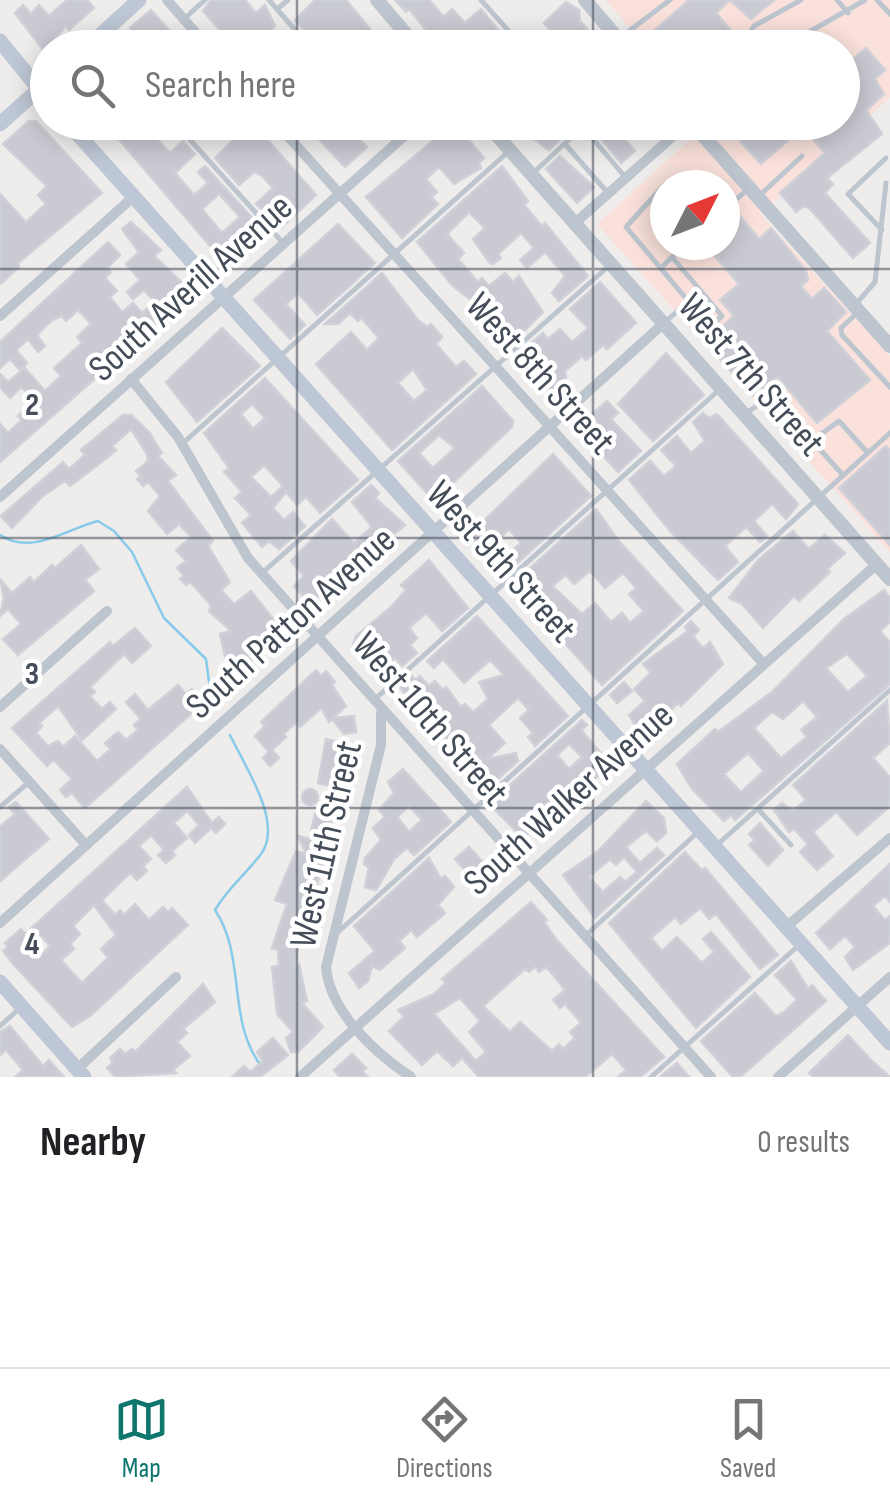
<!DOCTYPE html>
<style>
body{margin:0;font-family:"Sofia Sans Condensed",sans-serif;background:#f2f2f2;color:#202124}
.compass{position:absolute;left:650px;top:170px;width:90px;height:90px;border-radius:50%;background:#fff;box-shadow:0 5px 25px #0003;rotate:48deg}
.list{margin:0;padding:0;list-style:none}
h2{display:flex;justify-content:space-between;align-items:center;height:130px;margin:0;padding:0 40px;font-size:42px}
h2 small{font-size:32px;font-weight:400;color:#757577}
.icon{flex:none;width:55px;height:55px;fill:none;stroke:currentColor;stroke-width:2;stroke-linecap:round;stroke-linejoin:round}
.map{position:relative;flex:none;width:890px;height:1077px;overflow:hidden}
.search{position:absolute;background:#fff;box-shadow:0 5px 25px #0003;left:30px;right:30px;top:30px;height:110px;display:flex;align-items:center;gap:25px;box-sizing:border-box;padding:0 35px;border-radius:55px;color:#757577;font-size:38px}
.sheet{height:290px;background:#fff}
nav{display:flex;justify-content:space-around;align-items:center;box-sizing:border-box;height:140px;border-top:2px solid #e0e0e0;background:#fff;font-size:28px;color:#757577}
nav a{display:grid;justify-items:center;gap:5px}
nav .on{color:#0f766e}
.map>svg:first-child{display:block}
.medical{fill:#fae1db;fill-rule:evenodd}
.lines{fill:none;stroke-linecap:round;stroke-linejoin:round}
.stream{stroke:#87cae9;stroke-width:2.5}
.building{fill:#c9cad2;stroke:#d0d1d8;stroke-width:2.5;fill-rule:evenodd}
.service{stroke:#bdc5ce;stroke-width:5}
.minor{stroke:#bdc5ce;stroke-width:10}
.tertiary{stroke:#bdc5ce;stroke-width:14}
.secondary{stroke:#bec7d5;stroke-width:15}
.grid{fill:none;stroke:#454d59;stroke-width:2.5;stroke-opacity:0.55}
.labels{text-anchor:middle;stroke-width:9;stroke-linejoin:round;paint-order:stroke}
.street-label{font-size:38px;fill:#454d59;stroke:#fff}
.grid-label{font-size:32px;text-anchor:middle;font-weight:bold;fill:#454d59;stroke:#fff;stroke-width:9;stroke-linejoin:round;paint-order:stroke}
</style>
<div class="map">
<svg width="890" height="1077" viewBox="0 0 890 1077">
<rect width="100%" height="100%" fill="#efecec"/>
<path class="medical" d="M606,0H890V97L760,214L890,356V552L597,224L708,123L842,122V48L646,47ZM665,185H725V245H665Z"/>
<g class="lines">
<g class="stream">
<path d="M0,535C32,556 66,529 98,521L114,531L132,552L164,618L206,659L211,697"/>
<path d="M230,735C244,765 284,823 261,854C246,874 228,888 215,910C246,956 227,1017 259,1063"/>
</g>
</g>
<g class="building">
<polygon points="67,0 87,0 94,8 69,30 66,26 44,51 15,13 23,5 31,14 39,5 49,16"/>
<polygon points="211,0 245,0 256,13 265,5 275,26 266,34 278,48 236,48 203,11"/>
<polygon points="315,0 346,0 379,40 370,48 359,48 349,36 337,48 320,48 295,20"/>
<polygon points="395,0 429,0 444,17 452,9 465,23 481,9 512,47 479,46 474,40 465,48 441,48 409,9 406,12"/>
<polygon points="689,0 774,0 751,19 730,0 716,13 733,33 717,48 708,40 699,48 656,48 647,37"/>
<polygon points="566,2 579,10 580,21 593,36 597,33 605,43 600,48 566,48 544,23"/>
<polygon points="151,10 185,48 147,48 130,28"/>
<polygon points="866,48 885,70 875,79 884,94 866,110 882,134 827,178 833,184 825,193 870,243 853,258 809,208 804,206 796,212 780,193 825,153 803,127 761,164 728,128 733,122 842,122 842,53 850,62"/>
<polygon points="29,121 36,121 102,193 18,263 19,267 0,284 0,194 26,222 46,204 38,195 47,186 3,144"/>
<path d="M104,122H164L152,133L170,153L183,141L195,154L175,173L194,195L208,183L198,172L205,166L266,233L228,267ZM219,194L240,217L222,233L202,209Z"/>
<polygon points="208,122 252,122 316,195 282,227 256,204 273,188 262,176 254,172 239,185 215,158 237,136 228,125 218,134"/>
<polygon points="303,122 341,122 367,147 345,167"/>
<polygon points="538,122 560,122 568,132 549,150 526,133"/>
<polygon points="604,122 609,122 635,151 621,163 595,131"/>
<polygon points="454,123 484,158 479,163 481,168 454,184 439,167 426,179 437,192 431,197 438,204 402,238 366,197"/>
<polygon points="560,156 594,187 577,203 546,169"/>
<polygon points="502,166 528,201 524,205 542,226 545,223 588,276 559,301 552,293 565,276 545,252 527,268 520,260 534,248 521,233 498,254 501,258 493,264 489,262 473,239 485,228 469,212 447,234 464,253 458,259 478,282 482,278 489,286 505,273 513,282 519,276 543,312 511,344 491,329 479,316 485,311 452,285 417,242"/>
<polygon points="740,216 759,239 771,228 806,271 808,280 801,286 812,299 824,288 846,312 827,331 870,380 817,423 778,377 752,395 705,342 734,316 720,300 739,284 705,245 725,245 725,229"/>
<polygon points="131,222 161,250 154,256 191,291 189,296 0,462 0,424 8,433 22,420 18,416 34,401 21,387 10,398 0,387 0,374 8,382 25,368 45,391 61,376 54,368 82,343 77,337 91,324 78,310 66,321 62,316 52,320 37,335 45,346 38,352 28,339 16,350 27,363 20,370 10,359 0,368 0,342 108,242 120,255 107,268 111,272 105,278 117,291 110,297 122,312 133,303 142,313 155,302 144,290 133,299 127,292 140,280 126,264 139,252 122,229"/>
<polygon points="338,224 375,263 317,315 298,293 286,304 305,325 290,339 254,300"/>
<path d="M382,273L418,320L427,327L431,324L442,337L436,344L456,367L464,361L476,374L392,450L316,364L351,332L367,350L379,338L361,318L358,321L350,313L338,324H325ZM413,369L427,390L414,401L398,383Z"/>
<polygon points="600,282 636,323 607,349 603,345 586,360 582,356 565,371 566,378 551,396 518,354 543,333 548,339 560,329 572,342 588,328 570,309"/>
<polygon points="222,328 260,366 197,422 166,382"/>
<polygon points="666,353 704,395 653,441 618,404"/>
<path d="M265,378L358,480L320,513L306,497L297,505L286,492L273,508L284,520L293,512L305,526L279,549L269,541L262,547L242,523L251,515L235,498L242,492L224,472L229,468L204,433ZM252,404L265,418L253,429L241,414ZM264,465L283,486L271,497L251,477Z"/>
<path d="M482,386L513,421L512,427L434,501L398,461ZM439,435L455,448L433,468L419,453Z"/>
<polygon points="607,401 618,413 611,419 641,451 618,472 577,427"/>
<polygon points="703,413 709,418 717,414 798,504 786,519 772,504 754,521 767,536 760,542 746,527 725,546 738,562 718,580 670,531 629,480 650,461 664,476 676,466 661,450 677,436 691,453 705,441 693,422"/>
<polygon points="123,415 131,415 149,432 162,453 158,456 176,475 168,481 213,541 208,546 230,582 221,590 234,604 251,591 284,633 247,665 228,669 220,634 231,631 209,611 211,605 190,582 186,585 180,579 184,576 177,568 186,561 176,550 191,537 179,524 167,534 148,511 160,496 148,482 143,486 137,479 141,476 136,471 148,461 147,454 131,429 112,446 116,450 108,457 70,486 65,481 43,496 12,528 1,516 63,462 69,469 85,455 81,450"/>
<polygon points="886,446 890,450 890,545 839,488"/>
<path d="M553,454L591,496L512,568L508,564L500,570L469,535ZM509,529L521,543L507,555L496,543Z"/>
<polygon points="371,485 379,493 375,498 405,525 310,604 294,586 304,576 291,561 332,519 354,543 372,527 352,502"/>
<path d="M596,509L618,540L683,611L602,685L516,588L522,582L520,577ZM590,571L605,588L623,573L636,588L629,594L644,611L630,623L622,613L611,622L595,603L582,614L552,586L566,575L574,584Z"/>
<polygon points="793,531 809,549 825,535 845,553 827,569 830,572 799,601 794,596 763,628 742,604 729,598 758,560"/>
<polygon points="81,545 99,569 85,580 94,591 18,655 3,639 21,624 8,609 0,616 4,598 0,579 12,593 30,577 34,582 52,565 55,568"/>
<polygon points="429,560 468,608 442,631 426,613 409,628 417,638 410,645 417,653 402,666 395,658 376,675 353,645 356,636 390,608 406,590 401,585"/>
<path d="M884,590L890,598V622L880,631L890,642V684L735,820L731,815L724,821L692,789L677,764L715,729L718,732L772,692L844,619ZM847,654L867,676L848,692L826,668ZM803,701L817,717L801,730L807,737L781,758L754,728L772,712L783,719ZM748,753L764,771L741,792L724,774Z"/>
<polygon points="477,616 568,716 535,746 528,737 533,733 520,718 529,710 518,698 493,721 489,725 505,743 487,759 516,753 518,761 489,787 476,773 480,770 434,731 399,686 411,675 415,680 420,676 429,686 435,681 443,690 446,687 461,707 465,704 473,712 488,699 479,682 504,675 490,660 464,683 443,659 434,668 427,661"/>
<polygon points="691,621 699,630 693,636 703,648 710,642 723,664 681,706 678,703 645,734 640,733 629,715 645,701 634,689 651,673 643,664 688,631 685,627"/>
<polygon points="135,628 151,646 132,663 124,654 90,687 95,692 90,696 102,709 110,702 116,709 82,740 58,706 39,723 42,726 36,733 48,746 58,741 63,747 75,736 97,761 111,749 105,743 118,732 126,740 138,730 134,725 141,719 126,702 135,694 148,710 178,685 186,694 192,689 200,706 85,808 72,793 66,797 60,790 72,779 54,760 47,766 12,728 110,642 113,646"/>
<polygon points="316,670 321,676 326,671 335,682 332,685 346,706 333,718 354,716 356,732 344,734 332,719 329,722 321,708 300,727 297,722 283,734 286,737 272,750 279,758 270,766 263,758 269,752 255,736 265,726 261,722"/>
<polygon points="624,682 632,691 617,703 610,695"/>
<polygon points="887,701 890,743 873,758 890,777 890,806 857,835 836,812 813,832 833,856 817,870 800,852 808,844 794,829 789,832 774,810 782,803 793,811 806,800 793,785"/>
<path d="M582,720L587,725L581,730L609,762L607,768L535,832L533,829L523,838L489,804ZM569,744L582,757L569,769L557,755Z"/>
<polygon points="326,739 352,746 342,789 318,783"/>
<path d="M403,769L451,822L414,855L407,848L394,859L376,890L365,887L369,868L364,864L365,858L381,840L373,828L385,817L379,810L394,793L388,782ZM409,806L422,820L409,832L397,817Z"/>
<path d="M187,787L212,823L219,817L225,824L216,833L211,828L195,843L189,835L199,825L187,811L174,823L187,838L172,851L175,855L166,863L158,855L164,850L151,835L139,846L151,859L143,866L147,871L137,880L130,873L102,900L115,915L120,910L124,915L135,904L149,920L163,907L168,912L172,908L188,925L90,1016L72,1027L13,964L3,951L8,947L5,943L21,929L25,934ZM94,905L116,935L101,949L108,958L82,983L61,960L74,949L70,944L80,934L73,926ZM40,935L50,946L39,957L28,945Z"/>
<circle cx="310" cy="797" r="8"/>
<path d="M646,801L664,818L666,833L657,841L646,831L626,847L640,863L657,848L664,855L595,918L563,875L597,852ZM624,857L637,872L625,882L620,877L603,892L589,877L610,859L616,865Z"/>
<polygon points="16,802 49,839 0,881 0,827 15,814 9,807"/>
<polygon points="315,814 332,822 313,901 303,916 295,964 299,964 307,1001 302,1003 323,1027 298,1052 291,1052 286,1038 293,1032 277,1014 272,967 279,966 278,950 272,948 287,904 275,900 296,851 306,854 298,836 309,839"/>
<polygon points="760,823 783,850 768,866 749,845 755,840 749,834"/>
<polygon points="469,847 483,862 471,877 455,859"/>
<polygon points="685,852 702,870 705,868 778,955 760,969 716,914 709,919 700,908 681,924 675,917 651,938 662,951 677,937 702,963 714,952 703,939 711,932 750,977 696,1028 609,923"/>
<polygon points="429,858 441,879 445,876 454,887 438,905 445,913 417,937 411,930 399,941 405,948 380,970 372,966 368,981 359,988 349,973 375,951 354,926"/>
<polygon points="890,864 890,902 885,896 873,906 885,920 890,916 890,943 853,970 845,957 855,947 845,936 830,949 816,933"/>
<path d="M531,902L547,920L544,922L555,938L664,1057L640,1077H618L626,1070L612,1054L585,1077H479L462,1058L453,1066L437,1051L422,1065L389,1031L404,1017L398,1010L434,994L446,983L442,979ZM535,967L539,972L546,967L554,976L565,990L553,1000L560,1008L565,1004L581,1023L570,1032L575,1038L563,1049L559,1044L552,1051L520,1022L510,1032L483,1006L525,969L529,972ZM460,998L480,1021L469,1032L486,1052L476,1061L434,1014Z"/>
<polygon points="791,961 808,989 812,985 826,1001 740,1077 733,1077 701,1041 755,993 776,1016 784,1012 797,1000 775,975"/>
<polygon points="203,984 215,1002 183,1029 187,1033 177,1042 190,1056 173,1070 176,1073 115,1077 107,1068 113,1063 110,1058 120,1049 125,1054 132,1049 135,1052"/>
<polygon points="10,1026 43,1066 49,1060 64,1077 15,1077 23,1070 6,1050 0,1055 0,1032"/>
<polygon points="848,1035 872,1061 890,1077 813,1077 809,1073"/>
<polygon points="273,1038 288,1055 260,1077 232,1077 244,1066 250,1072 263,1061 257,1052"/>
<polygon points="352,1054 366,1068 362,1071 368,1077 340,1077 334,1070"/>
<polygon points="677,1063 689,1077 662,1077 661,1076"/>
</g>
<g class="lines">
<g class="service">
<polyline points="269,0 311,48"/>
<polyline points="481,0 524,48"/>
<polyline points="837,0 848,13"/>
<polyline points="877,0 890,14"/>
<polyline points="277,9 288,0"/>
<polyline points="185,18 205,0"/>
<polyline points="621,37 670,0"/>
<polyline points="741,48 754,26 801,0"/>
<polyline points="781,48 865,0"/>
<polyline points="174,122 283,243"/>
<polyline points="378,122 396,143"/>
<polyline points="583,127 626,178"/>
<polyline points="501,135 516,122"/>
<polyline points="565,144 608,193"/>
<polyline points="532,174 588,122"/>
<polyline points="760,195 802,156"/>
<polyline points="725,209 747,190"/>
<polyline points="882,230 848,194 886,158"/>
<polyline points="672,257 722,316 710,327 626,227 665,184 675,181 679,185"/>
<polyline points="662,267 684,245"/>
<polyline points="856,304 875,282 886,183"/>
<polyline points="857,313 841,328 842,335 890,387"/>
<polyline points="665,322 700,291"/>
<polyline points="746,413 772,396 842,474"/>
<polyline points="813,440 839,421 867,452"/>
<polyline points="182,444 508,152"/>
<polyline points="262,573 610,265"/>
<polyline points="374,700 719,390"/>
<polyline points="0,807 28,783"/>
<polyline points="758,809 791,845"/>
<polyline points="717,845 890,690"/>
<polyline points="336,934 890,433"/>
<polyline points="585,936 698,832"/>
<polyline points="0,1026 20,1008"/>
<polyline points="651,1077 798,946"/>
</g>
<g class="minor">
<polyline points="167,0 209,48"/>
<polyline points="275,122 762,662"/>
<polyline points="575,223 689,122"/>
<polyline points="0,316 131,199"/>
<polyline points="131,379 178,437 248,558 711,1077"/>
<polyline points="0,497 420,122"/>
<polyline points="0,707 107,611"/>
<path d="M381,713V745L326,967C330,1012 375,1053 411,1077"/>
<polyline points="0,749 86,845"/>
<polyline points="0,923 664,323"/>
<polyline points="786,927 890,838"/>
<polyline points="77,1069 176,977"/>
<polyline points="300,1077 877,564"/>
<polyline points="778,1077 890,977"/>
</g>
<g class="tertiary">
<polyline points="377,0 418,48"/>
<polyline points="585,0 626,48"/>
<polyline points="485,122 890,579"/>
<polyline points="691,122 890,346"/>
</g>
<g class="secondary">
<polyline points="0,41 48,100"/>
<polyline points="86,48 139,0"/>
<polyline points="67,122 890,1043"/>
<polyline points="0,124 48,81"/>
<polyline points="0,982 84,1077"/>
</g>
</g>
<path class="grid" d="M297,0V48M593,0V48M297,122V1077M593,122V1077M0,269H890M0,538H890M0,808H890"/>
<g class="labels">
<g class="street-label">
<text transform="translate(190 287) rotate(-42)" y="13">South Averill Avenue</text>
<text transform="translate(541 373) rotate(48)" y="13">West 8th Street</text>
<text transform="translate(752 374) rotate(49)" y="13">West 7th Street</text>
<text transform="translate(502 561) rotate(48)" y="13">West 9th Street</text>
<text transform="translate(290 622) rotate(-42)" y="13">South Patton Avenue</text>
<text transform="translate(431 718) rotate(49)" y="13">West 10th Street</text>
<text transform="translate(568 798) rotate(-42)" y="13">South Walker Avenue</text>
<text transform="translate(325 844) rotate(-77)" y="13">West 11th Street</text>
</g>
</g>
<g class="grid-label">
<text x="32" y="415">2</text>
<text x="32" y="684">3</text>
<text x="32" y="954">4</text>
</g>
</svg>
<svg class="compass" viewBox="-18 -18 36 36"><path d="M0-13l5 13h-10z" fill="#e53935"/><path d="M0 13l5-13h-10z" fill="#757577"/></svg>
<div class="search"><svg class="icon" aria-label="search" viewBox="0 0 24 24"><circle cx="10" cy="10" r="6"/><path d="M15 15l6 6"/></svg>Search here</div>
</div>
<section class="sheet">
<h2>Nearby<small>0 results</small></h2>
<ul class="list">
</ul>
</section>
<nav>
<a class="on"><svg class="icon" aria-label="map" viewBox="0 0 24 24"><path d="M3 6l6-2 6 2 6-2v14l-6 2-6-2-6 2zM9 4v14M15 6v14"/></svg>Map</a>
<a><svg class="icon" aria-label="directions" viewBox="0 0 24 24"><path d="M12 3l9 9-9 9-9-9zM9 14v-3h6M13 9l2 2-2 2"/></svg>Directions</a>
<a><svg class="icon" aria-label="saved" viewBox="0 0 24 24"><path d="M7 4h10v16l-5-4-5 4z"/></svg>Saved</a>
</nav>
